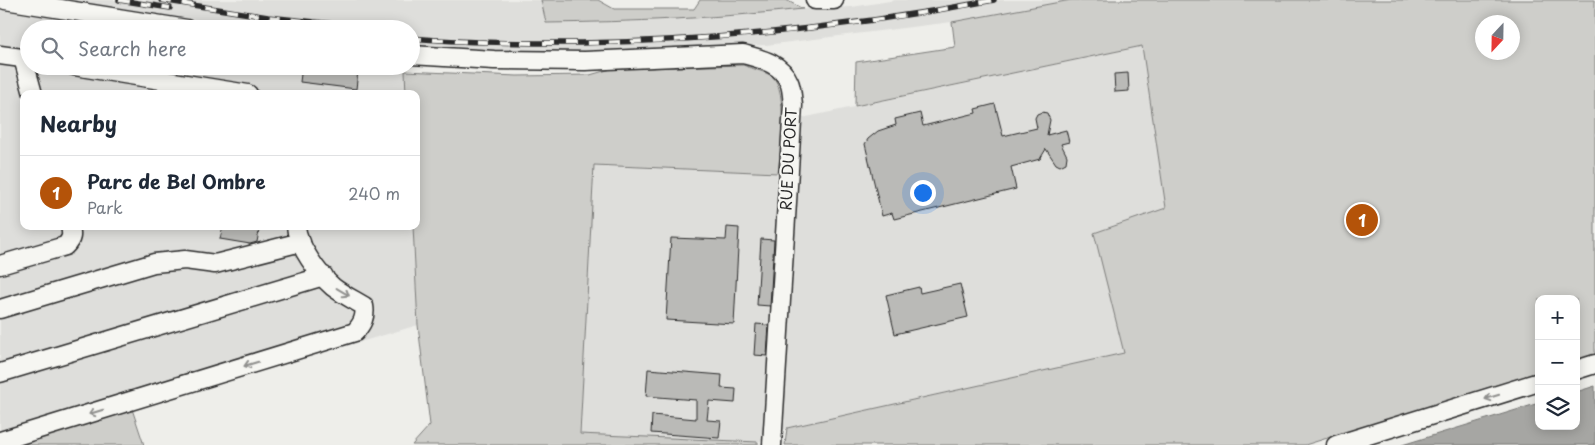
<!DOCTYPE html>
<meta charset="utf-8">
<style>
body{margin:0;font-family:"Playpen Sans",sans-serif;background:#f6f6f7;color:#1f2937}
.controls{position:absolute;right:15px;bottom:15px;display:grid;overflow:hidden;border-radius:10px;box-shadow:0 2px 12px #0003}
.controls button{width:45px;height:45px;display:grid;place-items:center;padding:0;border:0;border-bottom:1px solid #e0e1e3;background:#fff;color:#1f2937;font:25px sans-serif}
.compass{position:absolute;left:1475px;top:15px;width:45px;height:45px;border-radius:50%;background:#fff;box-shadow:0 2px 12px #0003;rotate:202deg}
.you{position:absolute;left:922px;top:192px;width:18px;height:18px;margin:-12px;border:4px solid #fff;border-radius:50%;background:#1a73e8;box-shadow:0 0 0 8px #1a73e833}
.badge{display:grid;place-items:center;width:32px;height:32px;border-radius:50%;background:#b45309;color:#fff;font-size:16px;font-weight:700}
.pin{position:absolute;translate:-50% -50%;border:2px solid #fff;box-shadow:0 1px 5px #0006}
.list{margin:0;padding:0;list-style:none}
h2{display:flex;justify-content:space-between;align-items:center;height:65px;margin:0;padding:0 20px;font-size:21px}
h2 small{font-size:16px;font-weight:400;color:#747a83}
.list li{display:grid;grid-template-columns:32px 1fr auto;gap:15px;align-items:center;box-sizing:border-box;height:75px;padding:0 20px;border-top:1px solid #e0e1e3}
.list b{display:block;font-size:19px;white-space:nowrap}
.list p{margin:0;font-size:16px;white-space:nowrap;color:#747a83}
.list em{font-size:16px;font-style:normal;color:#747a83}
.icon{flex:none;width:28px;height:28px;fill:none;stroke:currentColor;stroke-width:2;stroke-linecap:round;stroke-linejoin:round}
.map{position:relative;flex:none;width:1595px;height:445px;overflow:hidden}
.search{position:absolute;background:#fff;box-shadow:0 2px 12px #0003;left:20px;top:20px;width:400px;height:55px;display:flex;align-items:center;gap:12px;box-sizing:border-box;padding:0 18px;border-radius:28px;color:#747a83;font-size:19px}
.panel{position:absolute;background:#fff;box-shadow:0 2px 12px #0003;left:20px;top:90px;width:400px;height:140px;border-radius:10px}
.map>svg:first-child{display:block}
.built{fill:#dededb}
.green{fill:#cececa;stroke:#7c7c7a;fill-rule:evenodd}
.water{fill:#a6a6a3;stroke:#757573}
.building{fill:#babab7;stroke:#2b2b2b}
.lines{fill:none;stroke-linecap:round;stroke-linejoin:round}
.minor-casing{stroke:#2b2b2b;stroke-width:21}
.minor{stroke:#f6f6f2;stroke-width:18}
.rail-casing{stroke:#2b2b2b;stroke-width:5.5}
.rail{stroke:#f6f6f2;stroke-width:4;stroke-dasharray:11;stroke-linecap:butt}
.oneway{stroke:#90908e}
.labels{text-anchor:middle;stroke-width:4.5;stroke-linejoin:round;paint-order:stroke}
.street-label{font-size:15px;fill:#2b2b2b;stroke:#f6f6f2}
</style>
<div class="map">
<svg width="1595" height="445" viewBox="0 0 1595 445">
<rect width="100%" height="100%" fill="#eeeeea"/>
<filter id="ink" filterUnits="userSpaceOnUse"><feTurbulence type="fractalNoise" baseFrequency=".02" numOctaves="2"/><feDisplacementMap in="SourceGraphic" scale="10" xChannelSelector="R" yChannelSelector="G"/><feConvolveMatrix kernelMatrix="1 2 1 2 8 2 1 2 1" color-interpolation-filters="sRGB"/></filter>
<g filter="url(#ink)">
<g class="built">
<polygon points="69,0 541,0 546,23 622,22 739,15 803,9 852,7 896,0 1071,0 952,22 766,45 618,51 503,51 411,45 411,29 254,29"/>
<polygon points="0,10 126,29 29,29 29,66 371,66 405,71 406,94 24,94 24,226 413,226 418,325 11,445 0,445"/>
<polygon points="1142,46 1166,208 1094,233 1124,353 787,428 758,442 580,434 594,165 778,173 783,122"/>
</g>
<g class="green">
<path d="M541,0H598L614,9H694L700,0H786L803,9C718,18 632,22 546,23Z"/>
<path d="M1071,0H1595V355L1576,361V299H1539V372L1305,445H785L787,428L1124,353L1094,233L1166,208L1142,46L855,106L856,62L955,47L952,22ZM1482,22H1512V52H1482Z"/>
<path d="M743,65C750,68 766,72 772,76C789,91 780,152 778,173L594,165L580,434L758,442V445H412L430,425L418,325L413,226H416V94H406L405,71L517,76L590,75L611,69Z"/>
<polygon points="132,409 144,445 10,445"/>
</g>
<polygon class="water" points="1595,386 1595,445 1402,445 1539,403 1539,426 1576,426 1576,392"/>
<g class="building">
<polygon points="302,66 324,66 358,71 356,89 300,82"/>
<polygon points="1128,73 1129,91 1115,92 1114,74"/>
<polygon points="995,104 1003,136 1037,128 1035,118 1037,114 1042,112 1047,113 1050,120 1047,135 1066,130 1069,142 1061,144 1067,156 1066,163 1060,166 1056,164 1046,149 1040,159 1011,167 1016,189 894,219 892,213 882,216 865,144 868,139 878,131 896,125 895,119 920,113 923,126 976,113 975,109"/>
<polygon points="223,226 260,226 257,242 250,244 220,239"/>
<polygon points="727,227 739,228 734,324 666,320 671,238 726,240"/>
<polygon points="761,239 774,240 770,306 757,305"/>
<polygon points="960,284 968,317 895,334 886,295 919,287 920,293"/>
<polygon points="756,324 769,325 767,356 754,355"/>
<polygon points="648,369 722,375 721,388 736,389 735,403 709,401 707,420 721,421 719,438 651,433 652,415 696,419 696,400 646,396"/>
</g>
<g class="lines">
<defs>
<g id="minor">
<polyline points="5,0 187,29"/>
<polyline points="815,0 834,0"/>
<polyline points="0,55 29,59"/>
<path d="M411,55L494,60L585,61L743,54C761,59 781,63 789,82C792,88 792,98 793,105L772,445"/>
<polyline points="23,58 33,94"/>
<polyline points="74,66 248,94"/>
<path d="M0,265L65,246C72,239 72,235 70,226"/>
<polyline points="0,309 154,263 185,260 215,264 301,242"/>
<polyline points="1576,370 1595,364"/>
<polyline points="0,373 324,276"/>
<path d="M0,441L355,332C362,324 366,317 364,306C354,300 342,294 333,287C319,275 297,245 296,226"/>
<polyline points="1336,445 1539,382"/>
</g>
</defs>
<use href="#minor" class="minor-casing"/>
<use href="#minor" class="minor"/>
<defs>
<g id="rail">
<polyline points="119,0 170,8"/>
<polyline points="161,0 268,17 381,29"/>
<path d="M411,38C468,43 525,43 581,43C720,41 857,26 994,0"/>
</g>
</defs>
<use href="#rail" class="rail-casing"/>
<use href="#rail" class="rail"/>
</g>
<defs><path id="oneway-shaft" d="M-6 0H5M1.5-3L5.5 0L1.5 3" fill="none" stroke-width="1.6" stroke-linecap="round" stroke-linejoin="round" transform="scale(1.25)"/></defs>
<g class="oneway">
<use href="#oneway-shaft" transform="translate(343 292) rotate(31)"/>
<use href="#oneway-shaft" transform="translate(251 364) rotate(163)"/>
<use href="#oneway-shaft" transform="translate(1492 397) rotate(163)"/>
<use href="#oneway-shaft" transform="translate(96 412) rotate(163)"/>
</g>
</g>
<g class="labels">
<g class="street-label">
<text transform="translate(789 159) rotate(-87)" y="5">RUE DU PORT</text>
</g>
</g>
</svg>
<div class="controls">
<button>+</button>
<button>−</button>
<button><svg class="icon" aria-label="layers" viewBox="0 0 24 24"><path d="M12 4l9 5-9 5-9-5zM3 14l9 5 9-5"/></svg></button>
</div>
<svg class="compass" viewBox="-18 -18 36 36"><path d="M0-13l5 13h-10z" fill="#e53935"/><path d="M0 13l5-13h-10z" fill="#747a83"/></svg>
<div class="you"></div>
<div class="pin badge" style="left:1362px;top:220px">1</div>
<div class="search"><svg class="icon" aria-label="search" viewBox="0 0 24 24"><circle cx="10" cy="10" r="6"/><path d="M15 15l6 6"/></svg>Search here</div>
<section class="panel">
<h2>Nearby<small></small></h2>
<ul class="list">
<li><span class="badge">1</span><div><b>Parc de Bel Ombre</b><p>Park</p></div><em>240 m</em></li>
</ul>
</section>
</div>
